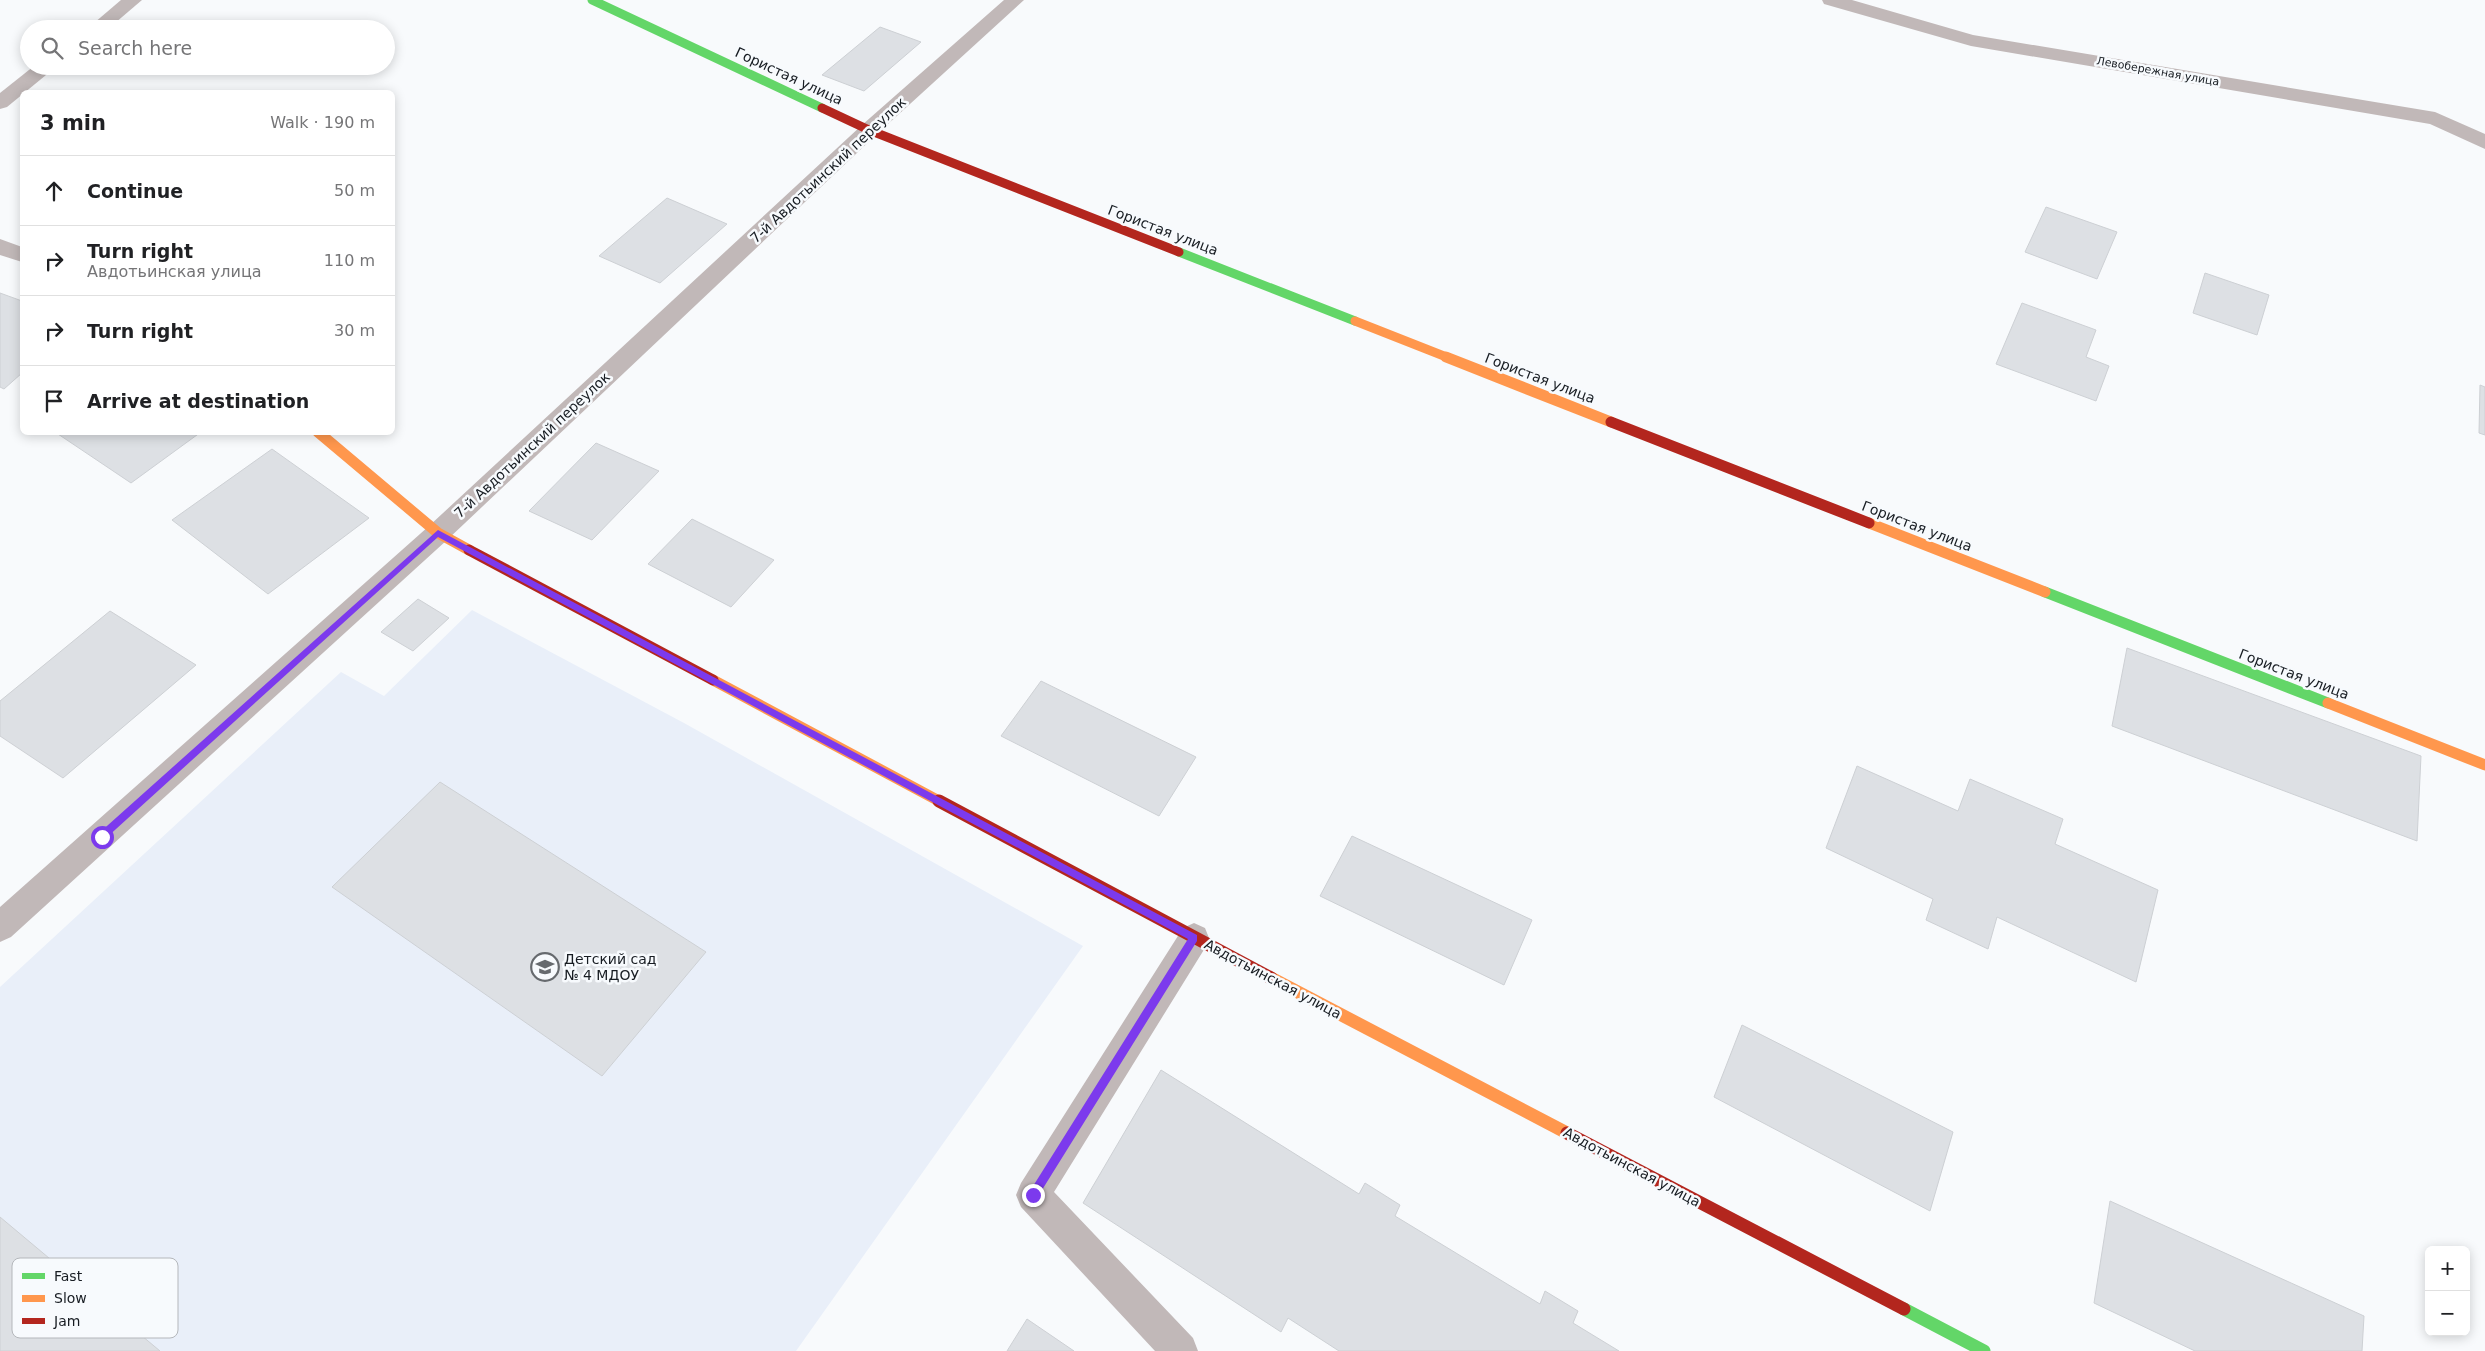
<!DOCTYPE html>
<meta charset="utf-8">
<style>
body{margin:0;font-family:"DejaVu Sans",sans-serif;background:#f2f2f2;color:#202124}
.controls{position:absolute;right:15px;bottom:15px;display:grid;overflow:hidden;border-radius:8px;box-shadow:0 2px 12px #0003}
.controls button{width:45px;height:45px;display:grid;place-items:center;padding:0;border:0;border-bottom:1px solid #e0e0e0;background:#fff;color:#202124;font:25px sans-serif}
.stop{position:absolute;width:15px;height:15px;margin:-11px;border:4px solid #7c3aed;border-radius:50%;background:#fff}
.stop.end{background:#7c3aed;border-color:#fff;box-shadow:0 1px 5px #0008}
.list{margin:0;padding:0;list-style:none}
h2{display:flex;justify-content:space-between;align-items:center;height:65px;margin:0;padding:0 20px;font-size:21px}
h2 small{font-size:16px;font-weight:400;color:#757577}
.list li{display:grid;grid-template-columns:32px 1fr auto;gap:15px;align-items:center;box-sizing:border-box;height:70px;padding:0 20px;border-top:1px solid #e0e0e0}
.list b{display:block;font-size:19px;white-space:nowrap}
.list p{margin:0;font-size:16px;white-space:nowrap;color:#757577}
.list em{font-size:16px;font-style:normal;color:#757577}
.icon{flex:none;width:28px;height:28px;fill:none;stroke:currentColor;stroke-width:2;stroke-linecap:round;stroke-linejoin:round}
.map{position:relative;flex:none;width:2485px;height:1351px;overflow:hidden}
.search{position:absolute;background:#fff;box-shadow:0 2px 12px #0003;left:20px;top:20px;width:375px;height:55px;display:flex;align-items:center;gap:12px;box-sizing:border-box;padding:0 18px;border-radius:28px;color:#757577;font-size:19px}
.panel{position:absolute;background:#fff;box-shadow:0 2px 12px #0003;left:20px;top:90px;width:375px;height:345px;border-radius:8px}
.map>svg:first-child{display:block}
.built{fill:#e9eff9}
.building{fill:#dde0e4;stroke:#cdd0d4}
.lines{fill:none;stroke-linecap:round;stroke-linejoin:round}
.lane{fill:#c1b8b8;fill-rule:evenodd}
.street{fill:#c1b8b8;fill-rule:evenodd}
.fast-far2{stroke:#63d668;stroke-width:9}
.fast-far1{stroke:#63d668;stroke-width:11}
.fast{stroke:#63d668;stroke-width:13}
.slow-far2{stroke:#ff974d;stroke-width:9}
.slow-far1{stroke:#ff974d;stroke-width:11}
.slow{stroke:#ff974d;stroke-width:13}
.jam-far2{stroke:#b3261e;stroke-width:9}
.jam-far1{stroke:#b3261e;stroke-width:11}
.jam{stroke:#b3261e;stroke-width:13}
.route{fill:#7c3aed}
.labels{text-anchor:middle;stroke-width:5;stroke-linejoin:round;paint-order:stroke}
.far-street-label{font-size:11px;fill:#171c22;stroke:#f7fafd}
.street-label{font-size:14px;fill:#171c22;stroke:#f7fafd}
.poi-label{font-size:14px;fill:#171c22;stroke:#f7fafd;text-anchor:start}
.key{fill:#f7fafd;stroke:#b4b7bb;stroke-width:1}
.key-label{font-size:14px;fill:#171c22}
</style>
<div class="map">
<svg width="2485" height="1351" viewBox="0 0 2485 1351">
<rect width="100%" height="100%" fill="#f8fafc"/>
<polygon class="built" points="472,610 684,723 1083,946 796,1351 0,1351 0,987 341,672 384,696"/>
<g class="building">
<polygon points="880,27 921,42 864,91 822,75"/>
<polygon points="667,198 727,224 660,283 599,256"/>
<polygon points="2046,207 2117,232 2097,279 2025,252"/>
<polygon points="2205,273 2269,295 2257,335 2193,313"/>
<polygon points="0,293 22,301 22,373 4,389 0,387"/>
<polygon points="2022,303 2096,330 2086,357 2109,366 2096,401 1996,364"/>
<polygon points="2480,385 2485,387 2485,435 2479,433"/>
<polygon points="55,432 201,432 131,483"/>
<polygon points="596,443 659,471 592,540 529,511"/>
<polygon points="272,449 369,518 268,594 172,520"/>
<polygon points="692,519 774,560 731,607 648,564"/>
<polygon points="418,599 449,618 413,651 381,632"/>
<polygon points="110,611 196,665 63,778 0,736 0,701"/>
<polygon points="2127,648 2421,756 2417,841 2112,726"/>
<polygon points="1041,681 1196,757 1159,816 1001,736"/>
<polygon points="1857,766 1958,811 1970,779 2063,819 2055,844 2158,890 2136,982 1997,917 1988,949 1926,920 1933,899 1826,848"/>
<polygon points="440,782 706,952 602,1076 332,887"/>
<polygon points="1352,836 1532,920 1504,985 1320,896"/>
<polygon points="1742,1025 1953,1132 1930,1211 1714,1097"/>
<polygon points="1161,1070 1359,1194 1365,1183 1400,1205 1395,1216 1540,1304 1545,1291 1578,1311 1573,1323 1619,1351 1339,1351 1288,1318 1281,1332 1083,1203"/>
<polygon points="2110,1201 2364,1316 2362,1351 2195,1351 2094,1303"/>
<polygon points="0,1217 160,1351 0,1351"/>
<polygon points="1027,1319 1074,1351 1007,1351"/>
</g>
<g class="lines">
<polygon class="lane" points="1194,923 1205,928 1209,938 1205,948 1054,1192 1193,1338 1198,1351 1155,1351 1021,1207 1016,1195 1021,1183 1183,928"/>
<g class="street">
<polygon points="121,0 142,0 108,29 87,29"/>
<polygon points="1004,0 1024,0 876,135 447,540 11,937 0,942 0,907 429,526 862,125"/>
<polygon points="1822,0 1852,0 1973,35 2435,112 2485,134 2485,149 2430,124 1971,46 1824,4"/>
<polygon points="34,66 57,66 7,107 0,109 0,93"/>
<polygon points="0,239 22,247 22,262 0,255"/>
</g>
<g class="fast-far2">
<polyline points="592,0 822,108"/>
<polyline points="1179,252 1355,321"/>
</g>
<polyline class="fast-far1" points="2045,592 2328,703"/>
<polyline class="fast" points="1904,1309 1984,1351"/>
<polyline class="slow-far2" points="1355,321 1449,358"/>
<g class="slow-far1">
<polyline points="1446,357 1611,422"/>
<polyline points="318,432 438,533 469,550"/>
<polyline points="1869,523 2045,592"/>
<polyline points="713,680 939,801"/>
<polyline points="2328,703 2485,765"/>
</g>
<polyline class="slow" points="1271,978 1567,1133"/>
<polyline class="jam-far2" points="822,108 869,130 1179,252"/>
<g class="jam-far1">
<polyline points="1611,422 1869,523"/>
<polyline points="469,550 713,680"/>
</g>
<g class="jam">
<polyline points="939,801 1271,978"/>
<polyline points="1567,1133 1904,1309"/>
</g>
</g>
<polygon class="route" points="438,530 1197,935 1197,941 1037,1198 1030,1198 1030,1191 1188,939 438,537 105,839 98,839 98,834"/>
<defs>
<symbol id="school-ring" viewBox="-11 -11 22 22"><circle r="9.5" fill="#f7fafd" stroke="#666a6e" stroke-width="1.5"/><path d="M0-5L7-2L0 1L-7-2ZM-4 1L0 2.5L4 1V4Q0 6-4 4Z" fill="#666a6e"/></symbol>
</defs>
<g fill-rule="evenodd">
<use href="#school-ring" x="529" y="951" width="32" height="32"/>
</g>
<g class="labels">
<g class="far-street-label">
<text transform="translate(2158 71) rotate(10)" y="4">Левобережная улица</text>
</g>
<g class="street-label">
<text transform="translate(789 76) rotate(25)" y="5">Гористая улица</text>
<text transform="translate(828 170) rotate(-43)" y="5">7-й Авдотьинский переулок</text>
<text transform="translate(1163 230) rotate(21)" y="5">Гористая улица</text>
<text transform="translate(1540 378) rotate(21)" y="5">Гористая улица</text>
<text transform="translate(532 445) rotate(-43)" y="5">7-й Авдотьинский переулок</text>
<text transform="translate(1917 526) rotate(21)" y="5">Гористая улица</text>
<text transform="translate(2294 674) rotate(21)" y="5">Гористая улица</text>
<text transform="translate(1273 979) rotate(28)" y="5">Авдотьинская улица</text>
<text transform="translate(1632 1167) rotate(28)" y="5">Авдотьинская улица</text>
</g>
<g class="poi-label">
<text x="564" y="964">Детский сад<tspan x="564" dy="16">№ 4 МДОУ</tspan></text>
</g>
</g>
<rect x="12" y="1258" width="166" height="80" rx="8" class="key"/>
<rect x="22" y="1273" width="23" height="6" fill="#63d668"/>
<rect x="22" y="1295" width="23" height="7" fill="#ff974d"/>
<rect x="22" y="1318" width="23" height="6" fill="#b3261e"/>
<g class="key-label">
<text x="54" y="1281">Fast</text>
<text x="54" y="1303">Slow</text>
<text x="54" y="1326">Jam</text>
</g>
</svg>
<div class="controls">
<button>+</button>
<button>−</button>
</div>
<div class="stop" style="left:102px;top:837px"></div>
<div class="stop end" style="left:1033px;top:1195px"></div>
<div class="search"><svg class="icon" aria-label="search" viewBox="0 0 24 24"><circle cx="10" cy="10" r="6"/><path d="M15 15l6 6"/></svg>Search here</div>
<section class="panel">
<h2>3 min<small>Walk · 190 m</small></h2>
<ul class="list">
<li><svg class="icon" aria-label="ahead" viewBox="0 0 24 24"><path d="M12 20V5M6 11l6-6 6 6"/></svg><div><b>Continue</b></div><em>50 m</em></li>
<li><svg class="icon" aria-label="right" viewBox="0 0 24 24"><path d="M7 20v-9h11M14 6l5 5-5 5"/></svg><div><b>Turn right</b><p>Авдотьинская улица</p></div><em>110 m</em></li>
<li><svg class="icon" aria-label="right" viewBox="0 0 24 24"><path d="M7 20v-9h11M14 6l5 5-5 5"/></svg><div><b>Turn right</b></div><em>30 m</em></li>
<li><svg class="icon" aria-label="arrive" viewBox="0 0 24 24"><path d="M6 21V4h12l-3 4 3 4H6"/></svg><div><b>Arrive at destination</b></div></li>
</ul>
</section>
</div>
